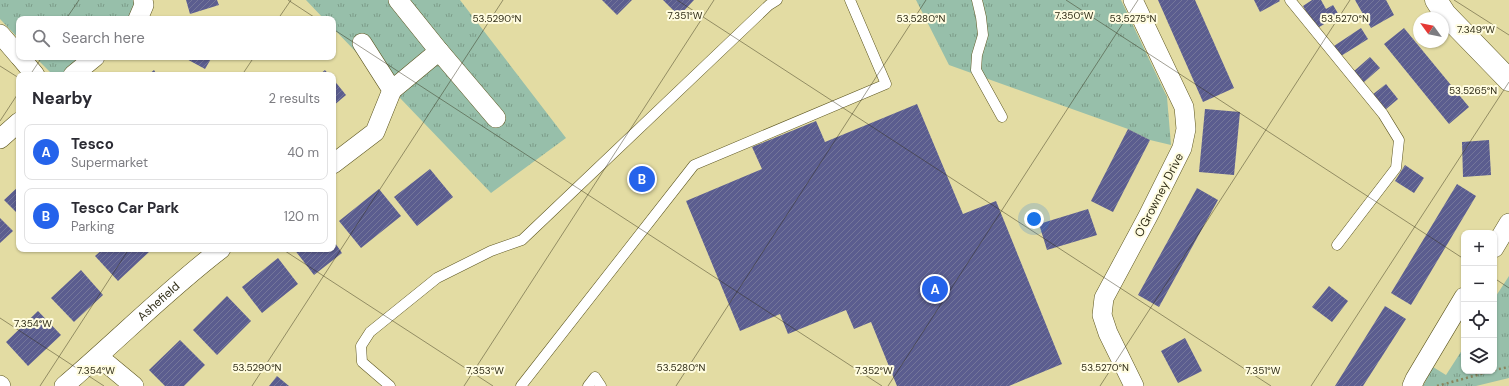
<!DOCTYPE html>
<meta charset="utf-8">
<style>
body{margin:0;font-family:"DM Sans",sans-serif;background:#f2f2f3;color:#2b2b33}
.controls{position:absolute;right:12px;bottom:12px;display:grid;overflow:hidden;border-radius:8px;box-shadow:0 1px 3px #0004}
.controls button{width:36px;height:36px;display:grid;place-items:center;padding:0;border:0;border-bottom:1px solid #e1e1e2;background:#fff;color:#2b2b33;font:20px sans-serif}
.compass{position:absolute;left:1413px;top:12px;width:36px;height:36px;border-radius:50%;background:#fff;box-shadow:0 1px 3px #0004;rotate:303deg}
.you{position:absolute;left:1034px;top:219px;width:14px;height:14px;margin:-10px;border:3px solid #fff;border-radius:50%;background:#1a73e8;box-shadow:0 0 0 6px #1a73e833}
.badge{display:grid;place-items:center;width:26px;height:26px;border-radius:50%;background:#2563eb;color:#fff;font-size:13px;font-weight:700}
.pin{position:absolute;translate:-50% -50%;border:2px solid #fff;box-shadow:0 1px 4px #0006}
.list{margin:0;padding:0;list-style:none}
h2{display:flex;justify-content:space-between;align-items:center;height:52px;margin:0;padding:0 16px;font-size:17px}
h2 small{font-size:13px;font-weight:400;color:#7c7c81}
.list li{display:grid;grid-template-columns:26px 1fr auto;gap:12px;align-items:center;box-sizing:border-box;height:56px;margin:0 8px 8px;padding:0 8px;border:1px solid #e1e1e2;border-radius:8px}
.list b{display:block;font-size:15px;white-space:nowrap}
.list p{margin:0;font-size:13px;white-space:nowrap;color:#7c7c81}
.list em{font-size:13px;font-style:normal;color:#7c7c81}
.icon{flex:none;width:22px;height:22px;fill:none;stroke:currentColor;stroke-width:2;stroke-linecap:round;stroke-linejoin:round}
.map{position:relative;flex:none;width:1509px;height:386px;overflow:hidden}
.search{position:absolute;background:#fff;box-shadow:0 1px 3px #0004;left:16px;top:16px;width:320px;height:44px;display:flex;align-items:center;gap:10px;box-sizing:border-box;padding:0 14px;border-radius:8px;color:#7c7c81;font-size:15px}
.panel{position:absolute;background:#fff;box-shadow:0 1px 3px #0004;left:16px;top:72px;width:320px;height:180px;border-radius:8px}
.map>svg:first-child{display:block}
.grass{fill:url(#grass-tufts)}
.building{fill:url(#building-hatch)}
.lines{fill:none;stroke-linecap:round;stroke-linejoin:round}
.service-casing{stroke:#5d5620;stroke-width:11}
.minor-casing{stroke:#5d5620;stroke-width:20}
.tertiary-casing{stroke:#5d5620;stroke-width:23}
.path{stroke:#89845c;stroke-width:2.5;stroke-dasharray:2 3;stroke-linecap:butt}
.service{stroke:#fff;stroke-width:10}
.minor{stroke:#fff;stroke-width:19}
.tertiary{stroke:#fff;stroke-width:22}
.ticks{fill:none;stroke:#302d17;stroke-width:1;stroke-opacity:0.45}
.labels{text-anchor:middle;stroke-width:4;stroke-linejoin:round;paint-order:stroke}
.street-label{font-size:12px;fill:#302d17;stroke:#fffce0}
.ticks-label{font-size:10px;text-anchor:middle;fill:#302d17;stroke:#fffce0;stroke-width:4;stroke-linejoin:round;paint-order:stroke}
</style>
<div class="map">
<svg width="1509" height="386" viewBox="0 0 1509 386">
<defs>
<pattern id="grass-tufts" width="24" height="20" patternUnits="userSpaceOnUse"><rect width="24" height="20" fill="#97bfaa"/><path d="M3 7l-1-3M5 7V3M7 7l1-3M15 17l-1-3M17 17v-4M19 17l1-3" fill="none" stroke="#7c9c89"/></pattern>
<pattern id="building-hatch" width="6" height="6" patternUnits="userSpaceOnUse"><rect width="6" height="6" fill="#5b5d8f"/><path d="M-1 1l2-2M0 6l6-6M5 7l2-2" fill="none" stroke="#74769a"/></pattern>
</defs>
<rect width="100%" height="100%" fill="#e3dca3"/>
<g class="grass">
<polygon points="0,0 135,0 136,1 129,19 19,19 19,39 0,19"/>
<polygon points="306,0 460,0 566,138 491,193 333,28 333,19 324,19"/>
<polygon points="916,0 1121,0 1167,97 1171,145 1150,140 1128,129 949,65"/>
<polygon points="35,57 84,57 63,75 53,75"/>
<polygon points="1509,276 1509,378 1476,386 1423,386 1433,367 1446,375 1464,347 1464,371 1494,371 1494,299"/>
</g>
<g class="building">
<polygon points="186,0 217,0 219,5 190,14"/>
<polygon points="602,0 632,0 617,15"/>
<polygon points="663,0 694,0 679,16"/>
<polygon points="1158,0 1195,0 1234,88 1203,102"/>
<polygon points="1254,0 1279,0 1280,1 1260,12"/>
<polygon points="1312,0 1321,0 1326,9 1333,5 1339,15 1316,29 1303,6"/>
<polygon points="1355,0 1386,0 1394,15 1371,28"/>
<polygon points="1361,28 1368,39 1341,56 1334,46"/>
<polygon points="1404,28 1469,107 1449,124 1384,44"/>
<polygon points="183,57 212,57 205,69"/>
<polygon points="1370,57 1380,68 1363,83 1353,72"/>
<polygon points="154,70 157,75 148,75"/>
<polygon points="325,70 329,75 319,75"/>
<polygon points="333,79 346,95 333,106"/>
<polygon points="1386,84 1398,99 1385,110 1372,95"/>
<polygon points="917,104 963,214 996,201 1062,364 1009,386 897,386 871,322 854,329 846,310 788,334 780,314 740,331 686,201 762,169 752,147 816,121 825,142"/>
<polygon points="1205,109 1240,112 1234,175 1199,172"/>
<polygon points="1128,129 1150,140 1113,212 1091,201"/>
<polygon points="1489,140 1491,175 1463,177 1462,142"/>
<polygon points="1405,165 1424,178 1414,193 1395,181"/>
<polygon points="430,169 453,197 417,226 394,197"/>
<polygon points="1457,184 1476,196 1411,305 1391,293"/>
<polygon points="19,186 19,215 4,200"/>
<polygon points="1197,188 1218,200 1159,307 1138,295"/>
<polygon points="379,189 401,216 361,248 339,221"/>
<polygon points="1088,209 1097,235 1047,250 1039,224"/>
<polygon points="0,218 13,231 0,243"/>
<polygon points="333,240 342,253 314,275 294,249 333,249"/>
<polygon points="103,249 149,249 150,251 118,281 95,256"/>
<polygon points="278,258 298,284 262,313 242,287"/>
<polygon points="81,270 103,295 74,322 51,298"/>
<polygon points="1329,286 1348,301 1332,322 1312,307"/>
<polygon points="227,296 251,321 217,355 193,330"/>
<polygon points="1385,306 1406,319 1363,386 1335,386"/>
<polygon points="38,311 61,335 28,366 6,342"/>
<polygon points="1185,338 1202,371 1178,383 1161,351"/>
<polygon points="180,340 205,365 184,386 165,386 149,370"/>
<polygon points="277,376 289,386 269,386"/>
</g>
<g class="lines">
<defs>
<g id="service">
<polyline points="977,0 981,17 983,35 977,55 976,70 1002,117"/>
<polyline points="1290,0 1383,114 1399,140 1396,168 1337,245"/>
<polyline points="390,386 362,362 361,346 370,332 437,278 491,251 522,240 769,5 777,0"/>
<polyline points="521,386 694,165 886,84 850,0"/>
<polyline points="588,386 595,377 601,386"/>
</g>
<g id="minor">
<polyline points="398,0 439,51"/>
<polyline points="1133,0 1184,107 1186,129 1182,148 1148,216 1104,298 1102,315 1108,333 1134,386"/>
<polyline points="138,19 144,5 143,0"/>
<polyline points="0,34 19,56"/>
<polyline points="20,57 35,75"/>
<polyline points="73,75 95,57"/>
<polyline points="392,90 439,51 496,118"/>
<polyline points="0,139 19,122"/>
<polyline points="333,164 375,132 392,90 362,43"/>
<polyline points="1494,248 1509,223"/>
<polyline points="99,357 134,386"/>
<polyline points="0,385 1,386"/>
<path id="s1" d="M64,386C117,341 166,291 221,249"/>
<polyline points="1412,386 1415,379 1464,297"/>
</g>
<polyline id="tertiary" points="1436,0 1445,14 1509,80"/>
</defs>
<use href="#service" class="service-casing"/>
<use href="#minor" class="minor-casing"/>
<use href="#tertiary" class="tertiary-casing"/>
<g class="path">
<polyline points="1494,370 1509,367"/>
<polyline points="1437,386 1492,371"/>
</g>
<use href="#service" class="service"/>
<use href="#minor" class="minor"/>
<use href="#tertiary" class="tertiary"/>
</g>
<path class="ticks" d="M288,0L317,19M677,0L1271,386M1066,0L1464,259M1454,0L1509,35M66,19L79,0M278,19L291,0M333,29L882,386M0,66L19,78M30,75L42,57M242,75L254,57M0,121L19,92M282,249L493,386M1494,278L1509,288M0,318L104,386M40,386L129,249M252,386L503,0M464,386L714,0M676,386L926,0M888,386L1138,0M1100,386L1350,0M1311,386L1509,82"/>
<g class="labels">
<g class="street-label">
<text transform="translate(1159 195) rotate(-63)" y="4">O'Growney Drive</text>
<text dy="4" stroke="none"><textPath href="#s1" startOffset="127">Ashefield</textPath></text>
</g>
</g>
<g class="ticks-label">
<text x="685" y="19">7.351°W</text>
<text x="1074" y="19">7.350°W</text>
<text x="497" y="22">53.5290°N</text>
<text x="921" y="22">53.5280°N</text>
<text x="1133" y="22">53.5275°N</text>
<text x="1345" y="22">53.5270°N</text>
<text x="1476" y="33">7.349°W</text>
<text x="1473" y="94">53.5265°N</text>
<text x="33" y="327">7.354°W</text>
<text x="257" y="371">53.5290°N</text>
<text x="681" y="371">53.5280°N</text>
<text x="1105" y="371">53.5270°N</text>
<text x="96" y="374">7.354°W</text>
<text x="874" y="374">7.352°W</text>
<text x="485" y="374">7.353°W</text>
<text x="1263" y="374">7.351°W</text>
</g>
</svg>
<div class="controls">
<button>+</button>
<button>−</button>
<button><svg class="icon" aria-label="locate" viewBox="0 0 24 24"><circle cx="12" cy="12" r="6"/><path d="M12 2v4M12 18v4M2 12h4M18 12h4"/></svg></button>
<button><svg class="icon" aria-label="layers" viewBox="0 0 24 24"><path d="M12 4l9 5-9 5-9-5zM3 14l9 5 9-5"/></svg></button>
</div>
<svg class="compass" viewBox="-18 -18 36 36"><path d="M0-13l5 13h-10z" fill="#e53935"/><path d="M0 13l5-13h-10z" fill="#7c7c81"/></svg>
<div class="you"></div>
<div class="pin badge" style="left:935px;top:289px">A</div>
<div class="pin badge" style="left:642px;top:179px">B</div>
<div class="search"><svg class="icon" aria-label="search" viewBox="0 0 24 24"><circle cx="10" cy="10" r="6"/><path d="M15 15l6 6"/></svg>Search here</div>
<section class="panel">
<h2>Nearby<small>2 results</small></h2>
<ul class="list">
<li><span class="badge">A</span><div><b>Tesco</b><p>Supermarket</p></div><em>40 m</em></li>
<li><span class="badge">B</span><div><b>Tesco Car Park</b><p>Parking</p></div><em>120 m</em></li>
</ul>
</section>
</div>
